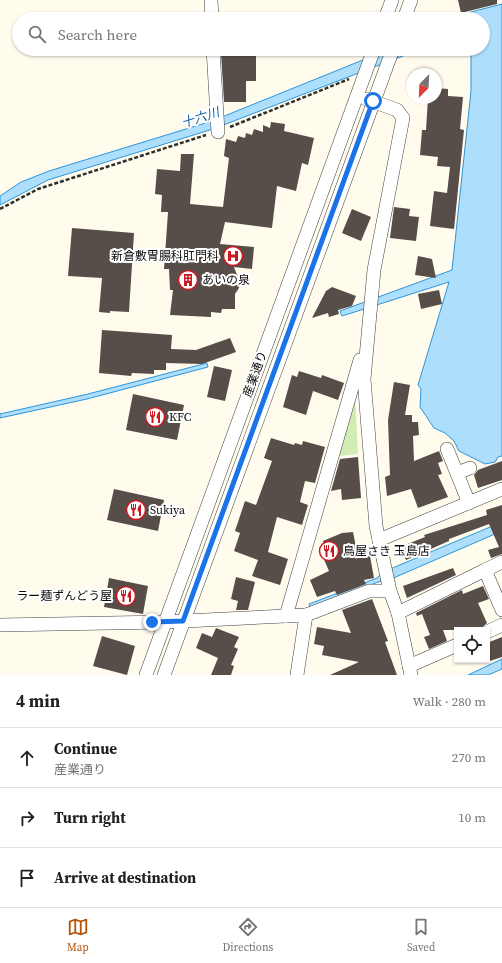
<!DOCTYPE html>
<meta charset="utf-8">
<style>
body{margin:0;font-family:"Source Serif 4","Noto Sans JP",serif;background:#f2f2f2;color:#202124}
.controls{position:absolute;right:12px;bottom:12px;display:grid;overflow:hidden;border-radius:0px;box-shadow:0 1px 3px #0004}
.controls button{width:36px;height:36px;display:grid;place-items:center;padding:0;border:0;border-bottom:1px solid #e0e0e0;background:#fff;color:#202124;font:20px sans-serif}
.compass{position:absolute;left:406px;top:68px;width:36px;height:36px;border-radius:50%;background:#fff;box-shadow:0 1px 3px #0004;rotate:204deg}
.stop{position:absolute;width:12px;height:12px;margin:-9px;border:3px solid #1a73e8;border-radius:50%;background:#fff}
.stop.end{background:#1a73e8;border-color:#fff;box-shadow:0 1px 4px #0008}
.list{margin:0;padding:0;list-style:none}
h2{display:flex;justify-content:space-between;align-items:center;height:52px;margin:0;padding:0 16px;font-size:17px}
h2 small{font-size:13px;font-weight:400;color:#757577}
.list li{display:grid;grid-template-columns:26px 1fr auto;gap:12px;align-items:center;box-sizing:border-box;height:60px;padding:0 16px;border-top:1px solid #e0e0e0}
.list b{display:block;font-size:15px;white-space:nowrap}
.list p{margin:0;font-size:13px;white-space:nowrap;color:#757577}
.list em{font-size:13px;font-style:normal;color:#757577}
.icon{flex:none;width:22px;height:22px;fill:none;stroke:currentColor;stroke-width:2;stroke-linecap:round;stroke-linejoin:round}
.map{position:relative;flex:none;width:502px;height:675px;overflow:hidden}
.search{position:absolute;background:#fff;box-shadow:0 1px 3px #0004;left:12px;right:12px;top:12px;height:44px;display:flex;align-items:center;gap:10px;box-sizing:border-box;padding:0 14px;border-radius:22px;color:#757577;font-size:15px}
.sheet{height:232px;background:#fff}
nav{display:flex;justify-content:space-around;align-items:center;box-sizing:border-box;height:56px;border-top:1px solid #e0e0e0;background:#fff;font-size:11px;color:#757577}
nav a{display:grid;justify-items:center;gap:2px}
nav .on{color:#b45309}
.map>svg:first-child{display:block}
.green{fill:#d1edb4}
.water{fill:#addefc;stroke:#2d94d9}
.building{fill:#574e49}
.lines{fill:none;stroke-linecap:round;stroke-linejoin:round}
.minor-casing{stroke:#404040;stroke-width:14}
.path{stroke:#2f2f2f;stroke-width:2.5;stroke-dasharray:4 2;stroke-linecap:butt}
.minor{stroke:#fff;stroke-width:13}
.route{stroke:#1a73e8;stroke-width:5}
.labels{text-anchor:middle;stroke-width:4;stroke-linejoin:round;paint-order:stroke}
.poi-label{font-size:12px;fill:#0d0d0d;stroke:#fff;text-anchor:start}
.street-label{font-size:12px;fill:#0d0d0d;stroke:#fff}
.water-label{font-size:13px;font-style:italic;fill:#0b64ab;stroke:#fff}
</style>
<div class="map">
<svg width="502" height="675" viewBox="0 0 502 675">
<rect width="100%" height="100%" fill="#fffcee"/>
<polygon class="green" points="355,392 358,454 339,456"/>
<g class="water">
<polygon points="502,4 502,456 498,457 495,462 485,464 459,451 454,441 445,433 434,428 420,407 421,389 418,385 449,282 342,316 340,311 452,270 471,91 471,49 483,49 483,19 453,19 471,12"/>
<polygon points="390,49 421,49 213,129 48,180 0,205 0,196 21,182 49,171 212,121"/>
<polygon points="207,363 208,367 87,399 0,418 0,414 88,394"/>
<polygon points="502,522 502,531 391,579 378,582 315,608 310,608 309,604 377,578 383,572"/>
<polygon points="502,659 502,669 488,675 468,675"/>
</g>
<g class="building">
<polygon points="458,0 497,0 497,4 461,13"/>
<polygon points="221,53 256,53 256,81 246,81 246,102 224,102"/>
<polygon points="436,88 448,89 448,96 463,97 460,129 464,130 454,229 430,226 434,191 447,193 450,167 437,166 438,157 420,155 422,130 426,130 428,98 436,98"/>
<polygon points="271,122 285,124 284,131 314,138 308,165 302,163 296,191 277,186 272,228 225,222 220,244 254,247 252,269 234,267 240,283 239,288 235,294 235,309 222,309 221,313 211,312 211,317 170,315 173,290 170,290 169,269 164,269 168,212 161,212 162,195 155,194 157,169 180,171 181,154 194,154 190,204 223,207 229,158 224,156 226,139 236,142 238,136 245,138 246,133 252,135 254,129 263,132 263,125 270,128"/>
<polygon points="394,207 410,209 409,216 419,217 416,241 390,238"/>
<polygon points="352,209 371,217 361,241 342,233"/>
<polygon points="72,228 134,233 129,312 110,311 110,313 99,312 102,278 68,276"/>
<polygon points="418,256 432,259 436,278 415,275"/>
<polygon points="332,287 356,296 352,306 338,310 339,314 329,317 328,313 312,318 326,291"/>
<polygon points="439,290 442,304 421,309 418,294"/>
<polygon points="102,330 172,335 171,349 196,350 230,338 236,352 202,364 166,363 166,370 154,370 154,374 132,373 131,376 99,373"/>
<polygon points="214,366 232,370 225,401 207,397"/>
<polygon points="299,371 321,378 322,375 344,383 338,400 313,391 306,415 283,407 292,375 297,377"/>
<polygon points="394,382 410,385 405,415 412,415 412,422 418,422 419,435 413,436 414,461 439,451 443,461 438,463 442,474 438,475 448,497 418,508 411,489 387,496 385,477 390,475 388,420"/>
<polygon points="133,394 184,405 177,440 126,430"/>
<polygon points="271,438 294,445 295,443 302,445 303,441 325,447 315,483 305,481 300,502 308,505 302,525 277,517 268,552 288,559 280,585 252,576 258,560 234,551 240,533 235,531 245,501 256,505 272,461 264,458"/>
<polygon points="358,457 361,498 342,500 341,489 331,491 340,459"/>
<polygon points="502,461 502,480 478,488 474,475 478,470"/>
<polygon points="114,489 164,500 158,531 107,520"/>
<polygon points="502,505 502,554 491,558 488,550 499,547 489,524 449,539 449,541 406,560 400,547 425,537 424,535 487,515 486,510"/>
<polygon points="353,532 356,547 368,545 374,578 364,580 366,584 337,595 335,591 317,597 310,580 329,571 319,548 324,546 323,541 342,533"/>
<polygon points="453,568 456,575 407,598 403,586"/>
<polygon points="236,577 255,582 248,610 236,610 238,601 231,599"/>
<polygon points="109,578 148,586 143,614 104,607"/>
<polygon points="483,586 489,599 478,603 487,623 479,630 443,630 447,641 429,649 424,637 430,635 422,614 417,616 416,613 462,590 463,594"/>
<polygon points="372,599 388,641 385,642 397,675 330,675 359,662 322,655 324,646 314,644 317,627 351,633 342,610"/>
<polygon points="216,628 239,637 234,647 238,649 231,665 234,666 231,675 211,675 218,658 196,648 202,633 212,637"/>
<polygon points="102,636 135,646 127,675 93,666"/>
<polygon points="502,637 502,657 487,662 487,643"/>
</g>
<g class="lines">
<defs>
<g id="minor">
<polyline points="211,0 212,19"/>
<polyline points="385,19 392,0"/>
<polyline points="404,19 411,0"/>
<polyline points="213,49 218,132"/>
<polyline points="366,99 397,110 403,118 374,270 364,379 376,526 390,591 398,613 411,675"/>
<polyline points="447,449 469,503"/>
<polyline points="457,473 470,468"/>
<polyline points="379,540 502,489"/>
<polyline points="485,570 502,562"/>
<polyline points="398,613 485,570 502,610"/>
<polyline points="286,616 360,360"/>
<polyline points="0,625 165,622 306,615 369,591 390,591"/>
<polyline points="487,632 502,625"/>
<polyline points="409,666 457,645"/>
<polyline points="146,675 374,49"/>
<polyline points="164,675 393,49"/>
<polyline points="297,675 306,615"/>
</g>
</defs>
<use href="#minor" class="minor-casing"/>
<g class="path">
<polyline points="230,127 349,79"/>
<polyline points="0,209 38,189 206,135"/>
</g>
<use href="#minor" class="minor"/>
</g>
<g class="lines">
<polyline class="route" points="152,622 183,621 373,101"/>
</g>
<defs>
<symbol id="hospital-ring" viewBox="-11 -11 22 22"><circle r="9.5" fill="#fff" stroke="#ca1920" stroke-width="1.5"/><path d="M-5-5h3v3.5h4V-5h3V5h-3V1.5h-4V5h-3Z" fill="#ca1920"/></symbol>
<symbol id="building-ring" viewBox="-11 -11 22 22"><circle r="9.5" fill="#fff" stroke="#ca1920" stroke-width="1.5"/><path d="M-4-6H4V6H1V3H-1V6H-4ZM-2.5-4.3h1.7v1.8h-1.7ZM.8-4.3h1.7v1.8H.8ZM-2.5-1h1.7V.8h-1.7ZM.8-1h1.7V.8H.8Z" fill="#ca1920"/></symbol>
<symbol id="restaurant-ring" viewBox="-11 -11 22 22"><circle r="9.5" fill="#fff" stroke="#ca1920" stroke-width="1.5"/><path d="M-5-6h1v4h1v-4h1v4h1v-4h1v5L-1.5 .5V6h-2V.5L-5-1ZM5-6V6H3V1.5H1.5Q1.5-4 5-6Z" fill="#ca1920"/></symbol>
</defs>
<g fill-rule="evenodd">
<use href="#hospital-ring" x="222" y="245" width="22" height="22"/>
<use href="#building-ring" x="177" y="269" width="22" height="22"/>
<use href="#restaurant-ring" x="144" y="406" width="22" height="22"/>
<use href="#restaurant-ring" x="125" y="499" width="22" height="22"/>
<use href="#restaurant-ring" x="318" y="540" width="22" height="22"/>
<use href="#restaurant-ring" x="115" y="585" width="22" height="22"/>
</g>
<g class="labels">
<g class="poi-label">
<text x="219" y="260" text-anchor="end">新倉敷胃腸科肛門科</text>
<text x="202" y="284">あいの泉</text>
<text x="169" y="421">KFC</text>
<text x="150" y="514">Sukiya</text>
<text x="343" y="555">鳥屋さき 玉島店</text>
<text x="112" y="600" text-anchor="end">ラー麺ずんどう屋</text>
</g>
<g class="street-label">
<text transform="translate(255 374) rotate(-70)" y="4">産業通り</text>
</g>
<g class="water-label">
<text transform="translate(200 117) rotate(-18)" y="5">十六川</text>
</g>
</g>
</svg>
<div class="controls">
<button><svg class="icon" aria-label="locate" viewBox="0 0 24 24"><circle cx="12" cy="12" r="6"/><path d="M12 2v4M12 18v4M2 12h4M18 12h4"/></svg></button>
</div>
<svg class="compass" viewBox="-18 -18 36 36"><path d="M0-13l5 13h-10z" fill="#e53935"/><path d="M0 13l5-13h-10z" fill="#757577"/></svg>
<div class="stop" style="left:373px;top:101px"></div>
<div class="stop end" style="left:152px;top:622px"></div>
<div class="search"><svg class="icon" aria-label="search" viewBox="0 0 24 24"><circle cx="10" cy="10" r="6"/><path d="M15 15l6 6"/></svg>Search here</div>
</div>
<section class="sheet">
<h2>4 min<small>Walk · 280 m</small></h2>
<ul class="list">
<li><svg class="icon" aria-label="ahead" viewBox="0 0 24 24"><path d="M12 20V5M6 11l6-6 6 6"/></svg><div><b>Continue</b><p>産業通り</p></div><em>270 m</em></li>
<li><svg class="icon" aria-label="right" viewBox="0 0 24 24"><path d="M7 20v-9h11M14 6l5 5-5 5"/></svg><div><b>Turn right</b></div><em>10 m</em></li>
<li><svg class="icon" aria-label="arrive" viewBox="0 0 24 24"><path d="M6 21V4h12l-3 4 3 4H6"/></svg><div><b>Arrive at destination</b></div></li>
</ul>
</section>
<nav>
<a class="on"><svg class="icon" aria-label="map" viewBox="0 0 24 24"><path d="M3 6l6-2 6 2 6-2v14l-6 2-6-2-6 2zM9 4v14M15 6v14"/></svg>Map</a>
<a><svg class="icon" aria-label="directions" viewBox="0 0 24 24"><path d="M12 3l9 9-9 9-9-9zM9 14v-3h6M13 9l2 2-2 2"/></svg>Directions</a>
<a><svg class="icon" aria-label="saved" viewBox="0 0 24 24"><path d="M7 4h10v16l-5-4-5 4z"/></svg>Saved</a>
</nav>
